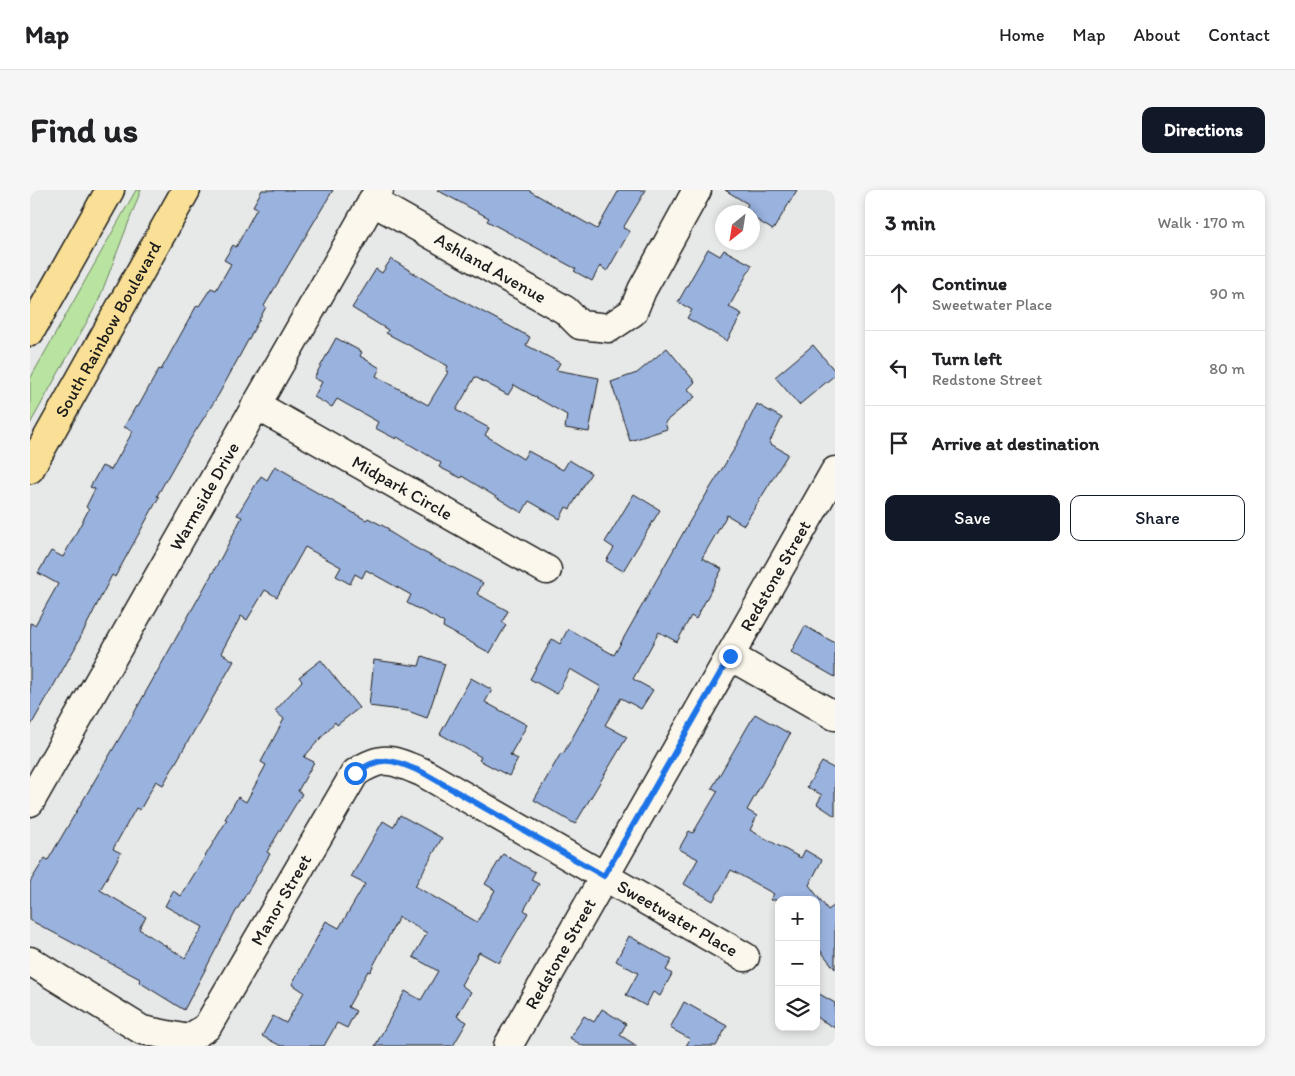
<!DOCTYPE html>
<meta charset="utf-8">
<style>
body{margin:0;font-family:Itim,sans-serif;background:#f6f6f6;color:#202124}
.controls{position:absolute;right:15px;bottom:15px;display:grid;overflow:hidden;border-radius:10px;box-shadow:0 2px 8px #0003}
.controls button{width:45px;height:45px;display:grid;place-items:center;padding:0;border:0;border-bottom:1px solid #e0e0e0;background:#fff;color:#202124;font:25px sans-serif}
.compass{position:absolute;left:685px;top:15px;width:45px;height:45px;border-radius:50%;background:#fff;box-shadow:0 2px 8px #0003;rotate:210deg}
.stop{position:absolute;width:15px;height:15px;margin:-11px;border:4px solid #1a73e8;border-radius:50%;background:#fff}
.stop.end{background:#1a73e8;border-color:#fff;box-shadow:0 1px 5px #0008}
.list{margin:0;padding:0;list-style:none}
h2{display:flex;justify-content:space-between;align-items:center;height:65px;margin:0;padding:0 20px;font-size:21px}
h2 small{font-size:16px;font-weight:400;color:#757577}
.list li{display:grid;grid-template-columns:32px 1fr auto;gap:15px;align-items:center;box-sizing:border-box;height:75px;padding:0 20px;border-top:1px solid #e0e0e0}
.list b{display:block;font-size:19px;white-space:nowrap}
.list p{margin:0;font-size:16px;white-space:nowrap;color:#757577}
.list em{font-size:16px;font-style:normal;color:#757577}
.actions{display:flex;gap:10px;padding:15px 20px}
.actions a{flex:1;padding:11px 0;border:1px solid #111827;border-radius:10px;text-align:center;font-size:18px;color:#111827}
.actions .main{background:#111827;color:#fff}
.icon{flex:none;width:28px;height:28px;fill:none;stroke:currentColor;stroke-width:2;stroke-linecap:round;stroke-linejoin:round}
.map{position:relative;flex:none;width:805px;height:856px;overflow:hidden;border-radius:10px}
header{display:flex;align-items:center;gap:30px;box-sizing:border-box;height:70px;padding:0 25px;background:#fff;border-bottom:1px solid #e0e0e0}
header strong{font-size:24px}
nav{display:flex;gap:28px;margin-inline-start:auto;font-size:18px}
.intro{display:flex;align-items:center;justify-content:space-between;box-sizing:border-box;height:120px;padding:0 30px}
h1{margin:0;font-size:35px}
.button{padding:12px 22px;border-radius:10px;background:#111827;color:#fff;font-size:18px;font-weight:700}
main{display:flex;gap:30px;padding:0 30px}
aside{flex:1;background:#fff;border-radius:10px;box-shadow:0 2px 8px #0003}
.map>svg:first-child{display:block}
.green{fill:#b8e3a0;stroke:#6a805e}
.building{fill:#99b2de;stroke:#1c1c1c}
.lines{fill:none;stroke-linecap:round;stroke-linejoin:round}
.minor-casing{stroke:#1c1c1c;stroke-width:31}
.major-casing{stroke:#1c1c1c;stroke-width:31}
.minor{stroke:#fbf7ec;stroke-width:28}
.major{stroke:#f9e096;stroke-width:28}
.route{stroke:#1a73e8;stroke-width:6}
.labels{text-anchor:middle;stroke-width:4.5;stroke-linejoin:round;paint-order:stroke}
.street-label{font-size:18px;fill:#1c1c1c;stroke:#fbf7ec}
</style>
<header>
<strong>Map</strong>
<nav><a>Home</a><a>Map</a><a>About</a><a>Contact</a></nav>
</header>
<div class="intro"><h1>Find us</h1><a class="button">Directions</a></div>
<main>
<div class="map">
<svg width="805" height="856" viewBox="0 0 805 856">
<rect width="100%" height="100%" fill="#e7e9e9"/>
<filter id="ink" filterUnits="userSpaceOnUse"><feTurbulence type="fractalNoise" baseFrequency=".02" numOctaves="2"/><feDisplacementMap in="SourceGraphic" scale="10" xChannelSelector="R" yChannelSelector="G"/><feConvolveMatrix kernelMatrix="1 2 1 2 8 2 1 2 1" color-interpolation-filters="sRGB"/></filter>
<g filter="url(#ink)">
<polygon class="green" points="106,0 111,0 68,112 0,234 0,189"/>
<g class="building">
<polygon points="232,0 303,0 234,116 236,117 189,204 149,267 127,306 129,307 85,387 82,385 45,458 0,537 0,433 5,435 28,394 8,383 21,361 33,367 59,319 56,317 65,299 60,297 72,276 81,280 103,241 94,237 106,216 108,217 129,179 131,180 167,115 169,116 181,98 186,100 201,74 194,70 203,55 206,57 227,18 223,16"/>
<polygon points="407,0 498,0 567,39 589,0 616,0 593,38 600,41 577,81 570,76 562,91 544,81 546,79 457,31 459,28"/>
<polygon points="695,0 767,0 743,40 722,27 722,22 714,22 718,14"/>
<polygon points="678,59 690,66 694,60 722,75 699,117 712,124 697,151 657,128 662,120 648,112"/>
<polygon points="361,69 408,98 500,147 496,155 530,173 526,180 569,188 559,242 535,238 537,225 484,195 478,205 445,187 426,220 459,238 455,245 493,269 498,261 533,280 539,270 561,283 540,319 536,317 530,329 499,311 492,323 432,286 431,288 409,277 411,273 367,247 366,249 345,238 348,232 307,209 302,217 284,207 292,192 284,188 306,148 332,162 330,166 350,178 346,186 398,215 418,182 416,181 418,176 356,143 358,140 322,118 346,79 352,83"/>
<polygon points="783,155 805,181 805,185 769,215 745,187"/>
<polygon points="637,158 665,192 658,199 665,207 635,232 637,239 600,251 581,192 607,183"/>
<polygon points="727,214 752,228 739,253 758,264 714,335 697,325 672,368 692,379 666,429 661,426 647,452 629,442 603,489 623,500 611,519 591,508 575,535 597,547 545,634 504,610 531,563 533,564 571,497 540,479 527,504 500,489 522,449 530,454 538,439 584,465 661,329 705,258"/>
<polygon points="245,276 264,287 263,289 336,330 338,328 359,339 358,341 384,357 453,393 447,404 478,421 472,432 476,435 460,463 413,437 414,433 406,428 377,413 381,405 336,380 332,388 325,384 320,394 306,386 311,377 275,357 247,407 235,400 217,430 211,426 191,463 204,471 133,595 126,591 110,620 106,618 83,659 91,663 70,700 116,727 109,739 155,768 173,737 135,716 143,701 151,706 197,630 195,629 208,607 216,612 236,575 231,572 254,529 245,521 272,491 269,487 291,470 329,518 307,535 305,532 274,567 284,572 268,601 272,604 237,662 240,664 205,723 154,820 109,792 110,789 0,730 0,692 15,668 18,670 99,532 192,366 212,327 207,325 231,286 237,290"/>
<polygon points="604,304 630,320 593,381 576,371 584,358 575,352"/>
<polygon points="775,436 805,453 805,487 761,462"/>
<polygon points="392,466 415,474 397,528 378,521 339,516 344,470 389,476"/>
<polygon points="441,488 462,500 455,512 497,535 480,565 488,569 479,586 449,570 451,567 410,544"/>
<polygon points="725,524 760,544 717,620 727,626 720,640 771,668 775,660 792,670 779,695 798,720 805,715 805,779 786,755 786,710 740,710 744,704 701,680 683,711 654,694 668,669 649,659 659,641 663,643 688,601 682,598"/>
<polygon points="792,572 805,579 805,626 787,614 792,605 777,597"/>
<polygon points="370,625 412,648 385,696 447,732 465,700 455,694 473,664 505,682 501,690 509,694 494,720 498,723 469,773 449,762 431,795 441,802 427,826 437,832 423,856 345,856 375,801 391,810 408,781 383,767 397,743 369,727 340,782 338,781 318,817 326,821 317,838 307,833 294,856 251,856 232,846 243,826 256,833 274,802 262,794 296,731 309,738 335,694 321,687 353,631 363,637"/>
<polygon points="599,746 642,770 636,780 642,784 630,806 623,802 616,816 596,805 608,783 586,771"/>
<polygon points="786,802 805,813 805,838 786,827"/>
<polygon points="654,812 697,836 686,856 656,856 660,849 640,838"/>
<polygon points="572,819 596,834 590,845 607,856 553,856 540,848 554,826 564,832"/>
</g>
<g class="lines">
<defs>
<g id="minor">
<path id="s1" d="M342,11L535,120L550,135L579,138L603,122L612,100L667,0"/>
<path id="s2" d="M226,215L517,380"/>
<polyline points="700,466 805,526"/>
<path id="s3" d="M0,612L349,0"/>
<path id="s4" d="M0,771L112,840L158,849L177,837L325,583C353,564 362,570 392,582L715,767"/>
<path id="s5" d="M478,856L805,281"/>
</g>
<g id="major">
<polyline points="0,142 80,0"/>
<path id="s6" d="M0,279L156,0"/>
</g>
</defs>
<use href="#minor" class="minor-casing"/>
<use href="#major" class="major-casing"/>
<use href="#minor" class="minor"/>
<use href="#major" class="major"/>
</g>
</g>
<g class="lines" filter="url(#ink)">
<path class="route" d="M325,583C353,564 362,570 392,582L574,686L700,466"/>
</g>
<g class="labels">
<g class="street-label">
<text dy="6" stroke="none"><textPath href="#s1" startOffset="136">Ashland Avenue</textPath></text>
<text dy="6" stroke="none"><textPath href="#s6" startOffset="160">South Rainbow Boulevard</textPath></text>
<text dy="6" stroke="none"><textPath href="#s2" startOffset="168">Midpark Circle</textPath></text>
<text dy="6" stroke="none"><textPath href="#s3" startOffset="352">Warmside Drive</textPath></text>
<text dy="6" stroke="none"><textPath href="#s5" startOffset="541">Redstone Street</textPath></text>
<text dy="6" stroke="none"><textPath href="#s4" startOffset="348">Manor Street</textPath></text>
<text dy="6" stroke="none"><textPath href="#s4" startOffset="861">Sweetwater Place</textPath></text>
<text dy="6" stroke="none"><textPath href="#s5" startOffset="106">Redstone Street</textPath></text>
</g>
</g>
</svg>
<div class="controls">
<button>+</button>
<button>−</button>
<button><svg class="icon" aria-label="layers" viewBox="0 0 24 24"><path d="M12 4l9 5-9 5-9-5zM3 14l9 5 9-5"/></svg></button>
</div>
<svg class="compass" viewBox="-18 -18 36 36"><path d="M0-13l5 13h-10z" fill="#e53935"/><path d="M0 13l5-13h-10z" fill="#757577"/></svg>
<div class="stop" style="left:325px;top:583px"></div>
<div class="stop end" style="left:700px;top:466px"></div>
</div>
<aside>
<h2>3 min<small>Walk · 170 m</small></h2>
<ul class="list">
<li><svg class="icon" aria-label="ahead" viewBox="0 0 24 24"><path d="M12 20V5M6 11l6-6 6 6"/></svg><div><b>Continue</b><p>Sweetwater Place</p></div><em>90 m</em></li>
<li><svg class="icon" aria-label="left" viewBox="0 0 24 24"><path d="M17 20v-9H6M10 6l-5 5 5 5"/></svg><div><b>Turn left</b><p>Redstone Street</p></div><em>80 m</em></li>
<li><svg class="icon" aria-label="arrive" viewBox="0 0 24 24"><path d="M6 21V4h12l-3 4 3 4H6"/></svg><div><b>Arrive at destination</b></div></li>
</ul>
<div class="actions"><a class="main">Save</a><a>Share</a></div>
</aside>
</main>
